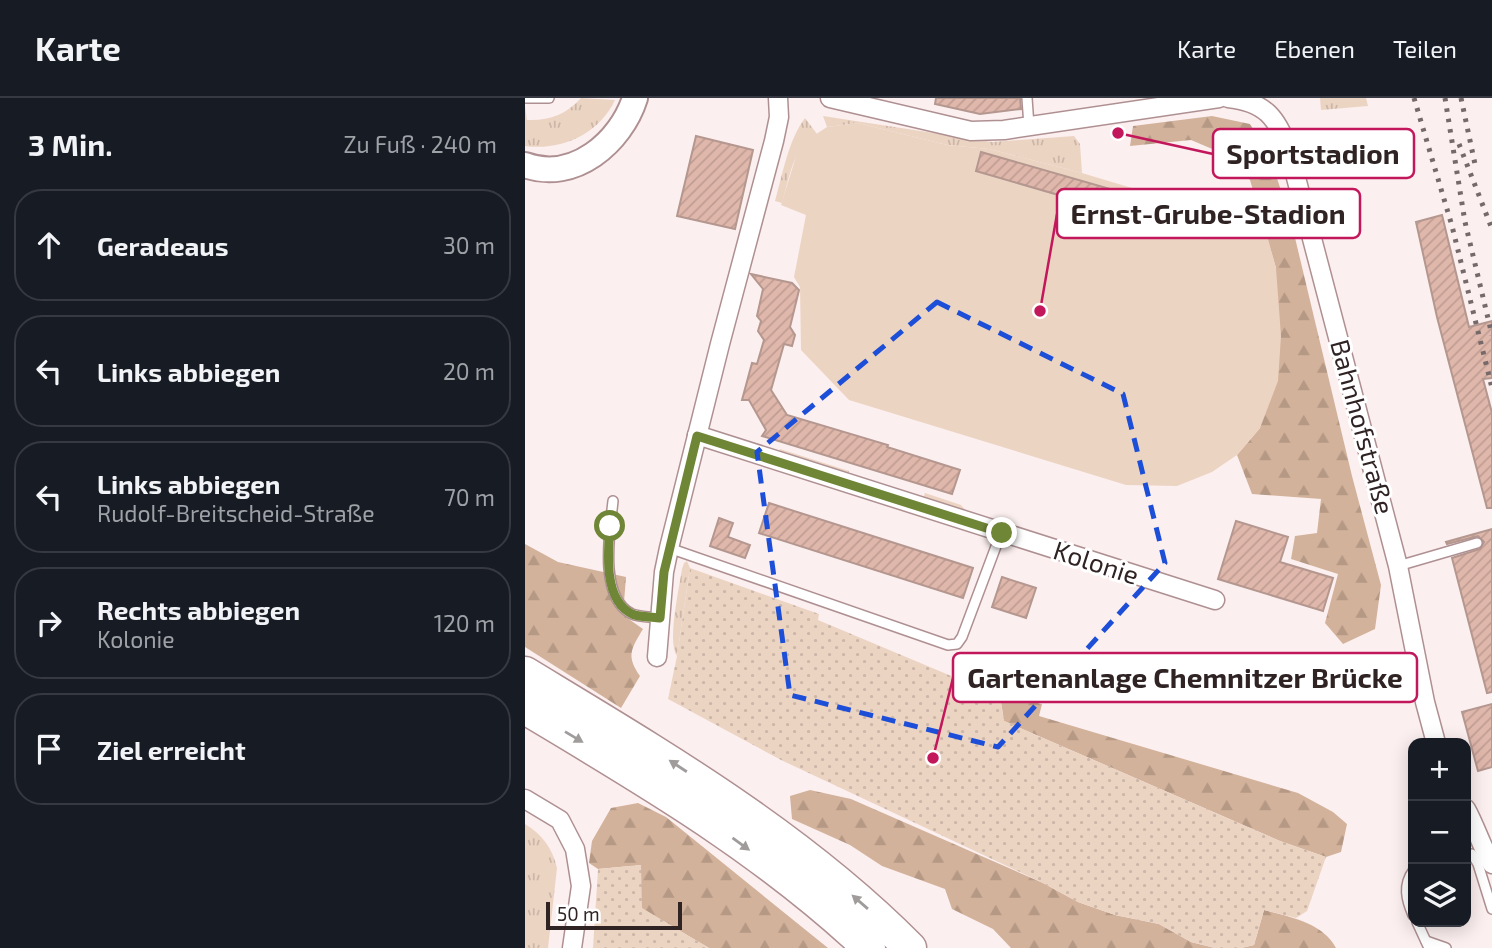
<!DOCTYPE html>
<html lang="de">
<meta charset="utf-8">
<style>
body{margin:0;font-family:"Exo 2",sans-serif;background:#242831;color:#f1f3f6}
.controls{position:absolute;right:21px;bottom:21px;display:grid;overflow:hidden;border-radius:14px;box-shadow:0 4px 18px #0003}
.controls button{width:63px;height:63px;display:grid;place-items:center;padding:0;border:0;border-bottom:2px solid #363941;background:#171b24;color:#f1f3f6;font:35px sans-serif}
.scale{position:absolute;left:21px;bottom:18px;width:136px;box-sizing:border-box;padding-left:7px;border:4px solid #2f2324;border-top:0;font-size:19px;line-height:24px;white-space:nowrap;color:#2f2324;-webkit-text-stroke:5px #fff;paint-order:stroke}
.stop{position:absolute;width:21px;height:21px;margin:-16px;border:5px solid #708637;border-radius:50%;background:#fff}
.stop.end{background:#708637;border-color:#fff;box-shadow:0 2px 7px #0008}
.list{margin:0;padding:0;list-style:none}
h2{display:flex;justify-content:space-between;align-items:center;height:91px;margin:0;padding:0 28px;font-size:30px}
h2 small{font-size:23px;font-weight:400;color:#9ea1a6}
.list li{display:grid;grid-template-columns:46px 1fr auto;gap:21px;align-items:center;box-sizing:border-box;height:112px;margin:0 14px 14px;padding:0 14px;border:2px solid #363941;border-radius:28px}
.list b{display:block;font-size:26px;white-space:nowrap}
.list p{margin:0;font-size:23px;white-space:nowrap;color:#9ea1a6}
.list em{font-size:23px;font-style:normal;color:#9ea1a6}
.icon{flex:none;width:38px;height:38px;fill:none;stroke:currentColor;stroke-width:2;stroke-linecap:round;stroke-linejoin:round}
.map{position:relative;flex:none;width:967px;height:850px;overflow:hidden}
header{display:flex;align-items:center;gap:42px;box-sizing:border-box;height:98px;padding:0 35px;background:#171b24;border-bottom:2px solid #363941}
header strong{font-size:33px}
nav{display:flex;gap:38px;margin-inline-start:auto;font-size:24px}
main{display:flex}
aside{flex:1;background:#171b24}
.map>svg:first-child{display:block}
.grass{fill:url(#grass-tufts)}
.forest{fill:url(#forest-firs)}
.park{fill:#ecd4c3}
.garden{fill:url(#garden-dots)}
.building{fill:url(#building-hatch);stroke:#b4978f;stroke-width:2}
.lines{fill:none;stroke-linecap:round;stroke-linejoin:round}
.lane-casing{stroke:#af9092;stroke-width:12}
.street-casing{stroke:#af9092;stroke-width:21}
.secondary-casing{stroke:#af9092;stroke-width:28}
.highway-casing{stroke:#af9092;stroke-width:35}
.lane{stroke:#fff;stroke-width:9}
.street{stroke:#fff;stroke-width:18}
.secondary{stroke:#fff;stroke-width:24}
.highway{stroke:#fff;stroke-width:32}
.rail{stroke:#756969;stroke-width:5;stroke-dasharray:3.5 7;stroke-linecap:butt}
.oneway{fill:#a19c9c}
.route{stroke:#708637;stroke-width:9}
.marked{fill:none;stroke:#1d4ed8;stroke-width:5;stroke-dasharray:14 9;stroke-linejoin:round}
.labels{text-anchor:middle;stroke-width:6;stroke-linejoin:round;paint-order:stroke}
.street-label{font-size:26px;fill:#2f2324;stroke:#fff}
.leader{fill:none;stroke:#c2185b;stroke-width:2.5}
.callout-dot{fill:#c2185b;stroke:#fff;stroke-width:2.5}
.callout{fill:#fff;stroke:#c2185b;stroke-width:2.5}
.callout-label{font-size:28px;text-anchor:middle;font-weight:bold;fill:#2f2324}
</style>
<header>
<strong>Karte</strong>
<nav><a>Karte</a><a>Ebenen</a><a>Teilen</a></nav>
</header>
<main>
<aside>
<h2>3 Min.<small>Zu Fuß · 240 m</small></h2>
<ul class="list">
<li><svg class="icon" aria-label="ahead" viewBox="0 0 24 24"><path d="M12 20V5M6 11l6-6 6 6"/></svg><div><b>Geradeaus</b></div><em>30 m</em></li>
<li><svg class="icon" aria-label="left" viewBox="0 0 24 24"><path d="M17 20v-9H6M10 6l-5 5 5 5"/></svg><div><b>Links abbiegen</b></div><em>20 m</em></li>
<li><svg class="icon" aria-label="left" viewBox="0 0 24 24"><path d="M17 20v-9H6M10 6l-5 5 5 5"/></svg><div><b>Links abbiegen</b><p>Rudolf-Breitscheid-Straße</p></div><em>70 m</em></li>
<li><svg class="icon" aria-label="right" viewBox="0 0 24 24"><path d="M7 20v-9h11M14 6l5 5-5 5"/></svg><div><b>Rechts abbiegen</b><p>Kolonie</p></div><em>120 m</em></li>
<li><svg class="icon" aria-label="arrive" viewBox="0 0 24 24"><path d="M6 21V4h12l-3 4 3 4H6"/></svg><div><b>Ziel erreicht</b></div></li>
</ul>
</aside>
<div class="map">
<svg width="967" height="850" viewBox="0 0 967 850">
<defs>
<pattern id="grass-tufts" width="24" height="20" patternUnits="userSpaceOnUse" patternTransform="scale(1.75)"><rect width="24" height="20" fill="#ecd4c3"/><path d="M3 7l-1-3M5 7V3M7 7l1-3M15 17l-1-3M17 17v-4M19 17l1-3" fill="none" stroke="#cbb6a7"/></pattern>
<pattern id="forest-firs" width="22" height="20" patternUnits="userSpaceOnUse" patternTransform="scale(1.75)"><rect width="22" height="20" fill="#d3b29b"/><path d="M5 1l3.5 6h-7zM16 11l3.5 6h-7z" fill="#b59985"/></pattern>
<pattern id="garden-dots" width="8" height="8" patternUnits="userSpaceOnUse" patternTransform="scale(1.75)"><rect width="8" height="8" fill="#ecd4c3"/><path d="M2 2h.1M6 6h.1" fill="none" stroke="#cbb6a7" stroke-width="1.8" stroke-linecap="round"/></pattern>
<pattern id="building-hatch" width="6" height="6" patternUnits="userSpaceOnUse" patternTransform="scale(1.75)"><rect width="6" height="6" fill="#e0b7ab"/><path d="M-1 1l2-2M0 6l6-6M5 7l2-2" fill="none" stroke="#c09d93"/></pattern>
</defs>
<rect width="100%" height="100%" fill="#fcefef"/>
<g class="grass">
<path d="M56,0L90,2C74,36 37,53 0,48V8L2,22C23,23 41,17 56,0Z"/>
<polygon points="795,0 841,0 843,8 796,12"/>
<polygon points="298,18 467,44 549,38 555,46 557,75 464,51 422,47 333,25 302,29"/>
<path d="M280,20L292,36C267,50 265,79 257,105L250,103C258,75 263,43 280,20Z"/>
<polygon points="255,351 324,373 322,379 253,357"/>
<polygon points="400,395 436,407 442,414 397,403"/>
<path d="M162,463L165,470L152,558C142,544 154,491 157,471L159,465Z"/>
<path d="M0,726C18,737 27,750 32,770L23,850H0Z"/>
</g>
<g class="forest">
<polygon points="687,18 725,26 744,56 766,123 827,378 856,487 850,531 818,546 800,525 813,476 766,461 770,438 792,435 796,401 727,396 712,357 735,330 751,170 725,82 699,56 666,42 605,48 608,28"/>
<path d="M0,446L33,464L101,479L98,517L118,531C106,551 101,558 115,578L96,610L0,549Z"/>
<polygon points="486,599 517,606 514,618 773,695 808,714 822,726 816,754 801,759 755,743 479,623 476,604"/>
<polygon points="285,692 326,701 518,785 553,804 590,817 634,826 666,844 690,850 486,850 468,831 427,811 420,791 357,768 325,747 267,721 265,698"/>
<polygon points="113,705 141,719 303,850 184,850 116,810 116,767 73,771 64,765 67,743 86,710"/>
<path d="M739,812C765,819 798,825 811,850H716L729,847Z"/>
</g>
<polygon class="park" points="333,25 422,47 464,51 557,75 740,130 751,170 756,238 753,283 735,330 712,357 687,374 652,388 601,387 324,302 276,252 275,189 269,179 281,117 256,107 272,55 282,42 302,29"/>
<g class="garden">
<polygon points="165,470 294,516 293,522 443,585 476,604 479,623 755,743 801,759 782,813 771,820 739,812 729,847 716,850 690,850 666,844 634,826 590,817 553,804 518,785 256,662 143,601 152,558"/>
<polygon points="116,767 117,810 184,850 68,850 73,771"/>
</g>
<g class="building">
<polygon points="411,0 495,0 496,11 455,16 410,6"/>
<polygon points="171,38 228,52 210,131 152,118"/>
<polygon points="456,54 686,120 681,140 451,73"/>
<polygon points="917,117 944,229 967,223 967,280 958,281 967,315 967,410 962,410 912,219 891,124"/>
<polygon points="226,176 267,185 274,192 265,229 270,237 267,248 259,246 246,292 262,317 363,347 362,349 435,372 427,396 237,338 241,332 224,302 217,302 227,265 232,266 239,242 233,233 236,223 232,218 238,191"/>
<polygon points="244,405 448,470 438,500 234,435"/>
<polygon points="194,420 208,425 203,439 225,447 220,460 185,448"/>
<polygon points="711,423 763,439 755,464 808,480 798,513 693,481"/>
<polygon points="967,431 967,594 962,595 927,460 955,451 959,444 953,438 922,446 921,444"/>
<polygon points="477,479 511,490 501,520 467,509"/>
<polygon points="967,606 967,669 953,673 937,614"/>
</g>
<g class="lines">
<defs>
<g id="lane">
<polyline points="0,0 24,0"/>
<polyline points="502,0 504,28"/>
<path d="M88,403C85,432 73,500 107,516C114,519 127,519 134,520"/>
<polyline points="144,450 423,547 432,546 437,539 476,435"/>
<polyline points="873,468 952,445"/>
<polyline points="947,756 953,766 967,811"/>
<path d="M888,773C878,787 881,801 888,817"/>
<polyline points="892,824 904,850"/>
<polyline points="901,843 921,850"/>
</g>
<g id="street">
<polyline points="305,0 446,33 479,32 694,0"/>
<path d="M703,0C740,4 752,19 764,53L873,468L900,604L911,645"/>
<polyline points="172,337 690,502"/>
<polyline points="132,559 139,474 144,450 195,246 249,43 254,19 253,0"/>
<polyline points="0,701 35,722 50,751 56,788 47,850"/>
<path d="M941,711C951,729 956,748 967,766"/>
</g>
<path id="secondary" d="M0,67C49,85 96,44 110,0"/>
<g id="highway">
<path d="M0,575C135,657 273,737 385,850"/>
<path d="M0,610C121,682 240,752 344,850"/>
</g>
</defs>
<use href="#lane" class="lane-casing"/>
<use href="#street" class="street-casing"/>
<use href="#secondary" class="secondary-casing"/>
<use href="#highway" class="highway-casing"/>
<use href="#lane" class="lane"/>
<use href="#street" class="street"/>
<use href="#secondary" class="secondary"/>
<use href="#highway" class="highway"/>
<g class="rail">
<polyline points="889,0 927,128 967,290"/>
<polyline points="920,0 940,124 967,237"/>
<polyline points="936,0 951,71"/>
<polyline points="934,46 967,131"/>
</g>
</g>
<defs><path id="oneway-solid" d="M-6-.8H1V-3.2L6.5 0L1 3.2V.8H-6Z" transform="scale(1.75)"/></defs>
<g class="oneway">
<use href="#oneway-solid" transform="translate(49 639) rotate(31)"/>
<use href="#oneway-solid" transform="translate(153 668) rotate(-147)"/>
<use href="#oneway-solid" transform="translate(216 746) rotate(36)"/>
<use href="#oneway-solid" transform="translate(335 804) rotate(-139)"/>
</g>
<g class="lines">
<path class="route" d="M85,428C83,454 78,502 107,516C114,519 127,519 135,520L139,474L172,338L477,435"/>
</g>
<path class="marked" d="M412,204L598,296L640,465L473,649L265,597L232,354Z"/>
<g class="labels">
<g class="street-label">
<text transform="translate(837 329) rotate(75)" y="9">Bahnhofstraße</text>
<text transform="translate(571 465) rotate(18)" y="9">Kolonie</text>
</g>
</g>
<path class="leader" d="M593 35L688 56M515 213L532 116M408 660L428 580"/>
<g class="callout-dot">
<circle cx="593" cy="35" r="7"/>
<circle cx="515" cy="213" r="7"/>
<circle cx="408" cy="660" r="7"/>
</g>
<g class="callout">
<rect x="688" y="31" width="201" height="49" rx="7"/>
<rect x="532" y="91" width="303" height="49" rx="7"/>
<rect x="428" y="555" width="464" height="49" rx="7"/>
</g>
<g class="callout-label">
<text x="788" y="66">Sportstadion</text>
<text x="683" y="126">Ernst-Grube-Stadion</text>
<text x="660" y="590">Gartenanlage Chemnitzer Brücke</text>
</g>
</svg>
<div class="controls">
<button>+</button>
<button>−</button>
<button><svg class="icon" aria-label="layers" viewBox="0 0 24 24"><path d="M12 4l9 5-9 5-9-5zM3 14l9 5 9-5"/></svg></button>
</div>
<div class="scale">50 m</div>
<div class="stop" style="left:85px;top:428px"></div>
<div class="stop end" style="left:477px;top:435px"></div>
</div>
</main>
